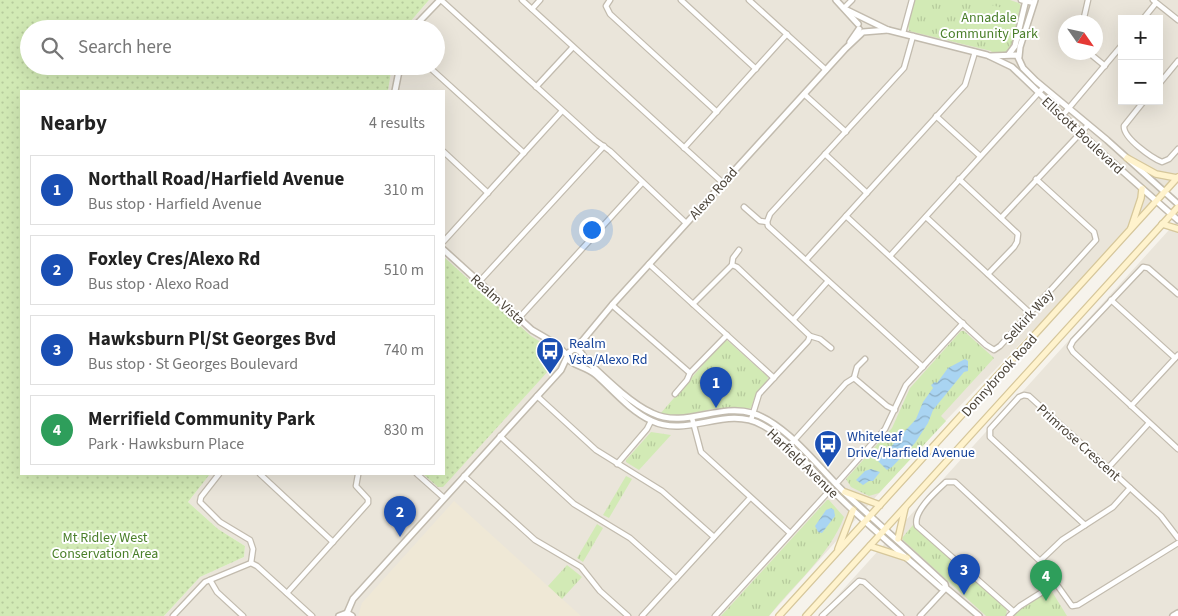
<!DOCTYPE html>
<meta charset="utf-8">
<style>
body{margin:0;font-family:"Source Sans 3",sans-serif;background:#f2f2f2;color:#222}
.controls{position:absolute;right:15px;top:15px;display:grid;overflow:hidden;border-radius:0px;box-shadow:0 5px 20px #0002}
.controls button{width:45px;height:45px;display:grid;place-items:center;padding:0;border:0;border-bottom:1px solid #e0e0e0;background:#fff;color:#222;font:25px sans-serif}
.compass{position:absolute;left:1058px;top:15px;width:45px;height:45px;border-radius:50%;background:#fff;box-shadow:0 5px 20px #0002;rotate:124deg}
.you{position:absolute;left:591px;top:229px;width:18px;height:18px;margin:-12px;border:4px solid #fff;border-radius:50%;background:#1a73e8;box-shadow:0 0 0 8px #1a73e833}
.badge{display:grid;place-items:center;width:32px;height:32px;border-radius:50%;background:#fc3f1d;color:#fff;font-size:16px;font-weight:700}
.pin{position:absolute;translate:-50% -41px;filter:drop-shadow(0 1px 2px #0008)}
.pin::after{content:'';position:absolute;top:26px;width:18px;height:15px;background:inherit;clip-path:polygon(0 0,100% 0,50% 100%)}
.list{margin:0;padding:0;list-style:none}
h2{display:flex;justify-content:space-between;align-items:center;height:65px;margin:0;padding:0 20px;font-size:21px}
h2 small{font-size:16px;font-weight:400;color:#767676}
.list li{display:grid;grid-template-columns:32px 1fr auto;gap:15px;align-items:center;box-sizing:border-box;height:70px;margin:0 10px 10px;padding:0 10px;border:1px solid #e0e0e0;border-radius:0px}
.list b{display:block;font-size:19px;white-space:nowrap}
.list p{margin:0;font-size:16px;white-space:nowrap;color:#767676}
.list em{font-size:16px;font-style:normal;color:#767676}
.icon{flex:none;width:28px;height:28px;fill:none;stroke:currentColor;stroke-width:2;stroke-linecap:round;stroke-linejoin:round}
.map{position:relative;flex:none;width:1178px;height:616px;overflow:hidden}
.search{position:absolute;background:#fff;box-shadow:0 5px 20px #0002;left:20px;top:20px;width:425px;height:55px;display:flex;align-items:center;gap:12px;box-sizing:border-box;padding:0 18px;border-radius:28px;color:#767676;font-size:19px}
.panel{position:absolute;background:#fff;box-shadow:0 5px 20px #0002;left:20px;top:90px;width:425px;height:385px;border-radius:0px}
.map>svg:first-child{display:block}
.residential{fill:#eae5da;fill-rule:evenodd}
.education{fill:#efe8d6}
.grass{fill:url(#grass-dots)}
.park{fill:url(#park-tufts)}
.garden{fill:#d2eab5}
.water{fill:url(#water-waves)}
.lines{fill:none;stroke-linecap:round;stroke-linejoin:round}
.minor-casing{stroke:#c2bbae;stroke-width:7}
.tertiary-casing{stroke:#c2bbae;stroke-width:8}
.secondary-casing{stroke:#d6c79b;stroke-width:8}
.minor{stroke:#fff;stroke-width:4.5}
.tertiary{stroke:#fff;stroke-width:5}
.secondary{stroke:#fff3cd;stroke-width:5.5}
.labels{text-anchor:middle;stroke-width:4;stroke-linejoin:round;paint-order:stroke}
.park-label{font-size:14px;fill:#4a7f2a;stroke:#fff}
.street-label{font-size:14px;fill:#4b4439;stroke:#fff}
.transit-label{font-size:14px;fill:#164399;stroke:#fff;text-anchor:start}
</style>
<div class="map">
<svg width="1178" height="616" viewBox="0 0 1178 616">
<defs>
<pattern id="grass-dots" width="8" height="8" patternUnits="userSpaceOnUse" patternTransform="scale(1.25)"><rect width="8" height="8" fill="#d2eab5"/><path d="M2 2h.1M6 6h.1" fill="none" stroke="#b6ca9c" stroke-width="1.8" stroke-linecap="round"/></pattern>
<pattern id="park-tufts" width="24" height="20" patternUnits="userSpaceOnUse" patternTransform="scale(1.25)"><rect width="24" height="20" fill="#d2eab5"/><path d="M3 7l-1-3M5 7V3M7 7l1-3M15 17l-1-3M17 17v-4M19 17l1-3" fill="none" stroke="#b6ca9c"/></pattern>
<pattern id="water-waves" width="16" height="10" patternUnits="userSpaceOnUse" patternTransform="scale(1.25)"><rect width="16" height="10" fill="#a9d4f2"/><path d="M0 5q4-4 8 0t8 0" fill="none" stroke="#8caec5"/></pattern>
</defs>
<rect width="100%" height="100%" fill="#f6f3ec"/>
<g class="residential">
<path d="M429,0H1178V181L925,442L769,616H164L200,577L244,557L245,546L218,529L188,502L210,474H444V91H388L392,66H436V29H404ZM1122,19H1159V101H1122ZM1066,22H1096V52H1066Z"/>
<polygon points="1178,220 1178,616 819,616"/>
</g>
<polygon class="education" points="454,501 581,616 358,616 362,603"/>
<g class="grass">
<polygon points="0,0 429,0 404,29 29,29 29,66 392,66 388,91 21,91 21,474 210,474 188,502 218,529 245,546 244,557 200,577 164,616 0,616"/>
<polygon points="444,257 531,336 560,354 560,358 443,487 438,487 423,474 444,474"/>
</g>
<g class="park">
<polygon points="914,0 1010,0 1019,3 1022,8 1010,50 1005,54 993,54 991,51 909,31 908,24"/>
<polygon points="961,331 964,331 994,358 941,416 946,421 879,493 869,496 851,487 846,479 892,428 910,388"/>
<path d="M727,340L768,377L767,382L755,396L751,408C743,411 732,408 723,408C700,409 686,419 660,414L721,344Z"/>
<polygon points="651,432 671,435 639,470 626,462 626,460"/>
<polygon points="626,476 632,479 609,518 603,515"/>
<path d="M827,500H829L844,517C829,556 795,583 769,616H721Z"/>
<polygon points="597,524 603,528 583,562 577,558"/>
<polygon points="913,525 1007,609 1006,616 986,616 903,540 902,538"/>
<polygon points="567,565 582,577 562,599 548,586"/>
<polygon points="1051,590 1067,616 1012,616 1016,612"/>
</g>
<polygon class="garden" points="991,5 1007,9 1005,16 989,12"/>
<g class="water">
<polygon points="965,359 968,361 968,371 964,372 933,410 928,423 915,443 892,467 887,470 878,461 916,419 923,402 933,388 931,385 935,382 937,383 948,368"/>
<polygon points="871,469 880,472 873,481 869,481 863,485 856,480 865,471"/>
<polygon points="831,508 834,510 835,516 822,533 818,532 815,526 826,510"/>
</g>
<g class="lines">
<defs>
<g id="minor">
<polyline points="441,0 595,140 610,151 686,223"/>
<polyline points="522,0 723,183"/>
<polyline points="610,0 606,6 610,14 717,112"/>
<polyline points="681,0 756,69"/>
<polyline points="749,0 826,70"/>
<polyline points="1021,0 1034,3"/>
<polyline points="1153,0 1178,20"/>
<polyline points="844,8 852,0"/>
<polyline points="532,9 540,0"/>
<polyline points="1143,19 1156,3"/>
<polyline points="1083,22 1088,0"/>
<polyline points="903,33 912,0"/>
<polyline points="1088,52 1105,66"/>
<polyline points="428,66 524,153"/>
<polyline points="1159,84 1178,61"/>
<polyline points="536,87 573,47"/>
<polyline points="804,94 846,132"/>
<path d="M1144,101L1124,126C1123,138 1152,158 1162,162L1169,159L1178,149"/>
<polyline points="1063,115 1122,45"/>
<polyline points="936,116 980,156"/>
<polyline points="684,148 787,34"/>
<polyline points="444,152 488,193"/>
<polyline points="825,154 867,193"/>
<polyline points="959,179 1018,234 1017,242 1014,247 988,274"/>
<polyline points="744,207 760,221 767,222 768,226 923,367"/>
<polyline points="846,216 986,345 994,350 1000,346 1096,240 1094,232 1036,179"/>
<polyline points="926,217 1030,313"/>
<polyline points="1001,218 1088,125"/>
<polyline points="767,222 770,214 904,68 913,36"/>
<polyline points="444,241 562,111"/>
<polyline points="890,256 1043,88"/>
<polyline points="806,260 965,85 975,52"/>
<polyline points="649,264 774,378"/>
<polyline points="732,265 737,267 810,336 820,339 831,348"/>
<polyline points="479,282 604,146"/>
<polyline points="1178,294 1148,268 1143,267 1073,341 1070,347 1073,352 1178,449"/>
<polyline points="1111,300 1175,358"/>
<polyline points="693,304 732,265 733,258 739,250"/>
<polyline points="612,305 690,373"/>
<polyline points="519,318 642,183"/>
<polyline points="794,319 828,281"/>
<polyline points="854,378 887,406 895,410"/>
<polyline points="675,394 687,380 690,373 727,335"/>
<polyline points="537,396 596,450 662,491 714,537"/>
<polyline points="1131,406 1178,355"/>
<polyline points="692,418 701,452 790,533"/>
<polyline points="751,420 759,394 808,341 810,336"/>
<polyline points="500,436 574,504 630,538 676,579"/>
<polyline points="789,446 846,383 854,378 857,367 865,359"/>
<polyline points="617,464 647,429 651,421"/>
<polyline points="1108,468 1149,423"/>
<polyline points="219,474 201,497 200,502 220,522 250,540 253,549 251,563"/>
<polyline points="260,474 333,542"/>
<polyline points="417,474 444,498"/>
<polyline points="464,476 535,540 581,567 600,591 628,616"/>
<polyline points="836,484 885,429 906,385 963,323"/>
<polyline points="1085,525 990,437 990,429 1019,397 1024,395 1029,396 1161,516 1178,538"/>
<polyline points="1040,561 1062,540 1113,507 1130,488"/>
<polyline points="210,580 217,592 243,616"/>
<polyline points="287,593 368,503 368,499 356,486 358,475"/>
<path d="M1013,611L917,526C912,512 936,491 946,482H955L1040,561L1072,606L1078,605L1178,543"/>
<polyline points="173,616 205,582 251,563 257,566 312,616"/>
<polyline points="642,616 750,498"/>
<polyline points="715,616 831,489"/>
<polyline points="822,616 859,581 864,582 901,616"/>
<polyline points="920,616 946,588"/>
<polyline points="1009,616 1020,606 1055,584"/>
</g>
<g id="tertiary">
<polyline points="836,0 858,24"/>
<polyline points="847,10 888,30 987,55 1012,67 1102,153 1178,220"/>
<polyline points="412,29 440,0"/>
<polyline points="850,42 859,29"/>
<polyline points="1009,54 1015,46 1026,0"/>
<polyline points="990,56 1017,55 1023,68 1036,81 1107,140 1178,204"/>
<polyline points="1019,57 1020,47 1035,0"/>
<polyline points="395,91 400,66"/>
<polyline points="444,250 532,330 556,344 567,355"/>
<polyline points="574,349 583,340 612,305 845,49 863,32 888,30"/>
<path d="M946,588H941C905,556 868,526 834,492C811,470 790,440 762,425C726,405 688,438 652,421C630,411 613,390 596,375C587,367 572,365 568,359V353L574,349C582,350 582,356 587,361C604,377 630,403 652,413C685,429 718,403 752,413C786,423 819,468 844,492C877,523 912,553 945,584L946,588L979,616"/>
<polyline points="347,613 353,599 561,370 567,357"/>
<polyline points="339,616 347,613 352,616"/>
<polyline points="1173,616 1178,613"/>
</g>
<g id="secondary">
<polyline points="1127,158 1156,174 1177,178"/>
<polyline points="1162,224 1178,229"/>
<polyline points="1131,228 1141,198 1142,189"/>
<polyline points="845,492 880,505"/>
<polyline points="898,539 905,508"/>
<polyline points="870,546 907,558"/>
<polyline points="838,549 853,510"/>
<polyline points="779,616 1178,177"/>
<polyline points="806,616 1178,207"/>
</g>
</defs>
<use href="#minor" class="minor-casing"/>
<use href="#tertiary" class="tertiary-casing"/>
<use href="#secondary" class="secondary-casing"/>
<use href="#minor" class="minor"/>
<use href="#tertiary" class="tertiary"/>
<use href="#secondary" class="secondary"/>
</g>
<defs>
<symbol id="bus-pin" viewBox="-11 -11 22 30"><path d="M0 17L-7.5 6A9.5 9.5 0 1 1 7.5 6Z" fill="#1a4fb4" stroke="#fff"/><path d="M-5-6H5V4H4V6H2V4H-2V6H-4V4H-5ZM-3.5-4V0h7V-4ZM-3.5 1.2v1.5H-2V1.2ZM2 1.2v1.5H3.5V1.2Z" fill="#fff"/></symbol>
</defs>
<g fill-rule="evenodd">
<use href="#bus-pin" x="534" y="335" width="32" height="43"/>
<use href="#bus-pin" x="812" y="428" width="32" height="43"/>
</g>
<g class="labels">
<g class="park-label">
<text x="989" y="22">Annadale<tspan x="989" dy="16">Community Park</tspan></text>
<text x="105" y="542">Mt Ridley West<tspan x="105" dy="16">Conservation Area</tspan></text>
</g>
<g class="street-label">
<text transform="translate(1083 135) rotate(43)" y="5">Ellscott Boulevard</text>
<text transform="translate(713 193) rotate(-48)" y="5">Alexo Road</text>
<text transform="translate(498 299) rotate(42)" y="5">Realm Vista</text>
<text transform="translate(1028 316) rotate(-48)" y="5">Selkirk Way</text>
<text transform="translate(999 375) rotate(-48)" y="5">Donnybrook Road</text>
<text transform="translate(1079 442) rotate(42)" y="5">Primrose Crescent</text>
<text transform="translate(803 463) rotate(44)" y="5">Harfield Avenue</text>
</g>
<g class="transit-label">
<text x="569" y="348">Realm<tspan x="569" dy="16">Vsta/Alexo Rd</tspan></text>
<text x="847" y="441">Whiteleaf<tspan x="847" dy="16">Drive/Harfield Avenue</tspan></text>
</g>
</g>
</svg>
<div class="controls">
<button>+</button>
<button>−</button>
</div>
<svg class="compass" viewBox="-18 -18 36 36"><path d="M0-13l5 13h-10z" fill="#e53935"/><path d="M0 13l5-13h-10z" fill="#767676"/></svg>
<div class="you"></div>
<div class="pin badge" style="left:716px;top:408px;background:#1a4fb4">1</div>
<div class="pin badge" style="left:400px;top:537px;background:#1a4fb4">2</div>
<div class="pin badge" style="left:964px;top:595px;background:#1a4fb4">3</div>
<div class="pin badge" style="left:1046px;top:601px;background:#2e9e5b">4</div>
<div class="search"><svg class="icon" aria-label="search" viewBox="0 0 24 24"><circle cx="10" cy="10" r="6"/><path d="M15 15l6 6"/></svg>Search here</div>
<section class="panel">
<h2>Nearby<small>4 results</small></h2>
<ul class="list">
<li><span class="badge" style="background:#1a4fb4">1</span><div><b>Northall Road/Harfield Avenue</b><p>Bus stop · Harfield Avenue</p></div><em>310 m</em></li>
<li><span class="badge" style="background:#1a4fb4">2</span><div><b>Foxley Cres/Alexo Rd</b><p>Bus stop · Alexo Road</p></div><em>510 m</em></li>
<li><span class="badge" style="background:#1a4fb4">3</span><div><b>Hawksburn Pl/St Georges Bvd</b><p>Bus stop · St Georges Boulevard</p></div><em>740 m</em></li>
<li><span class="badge" style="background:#2e9e5b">4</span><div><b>Merrifield Community Park</b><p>Park · Hawksburn Place</p></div><em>830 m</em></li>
</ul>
</section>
</div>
